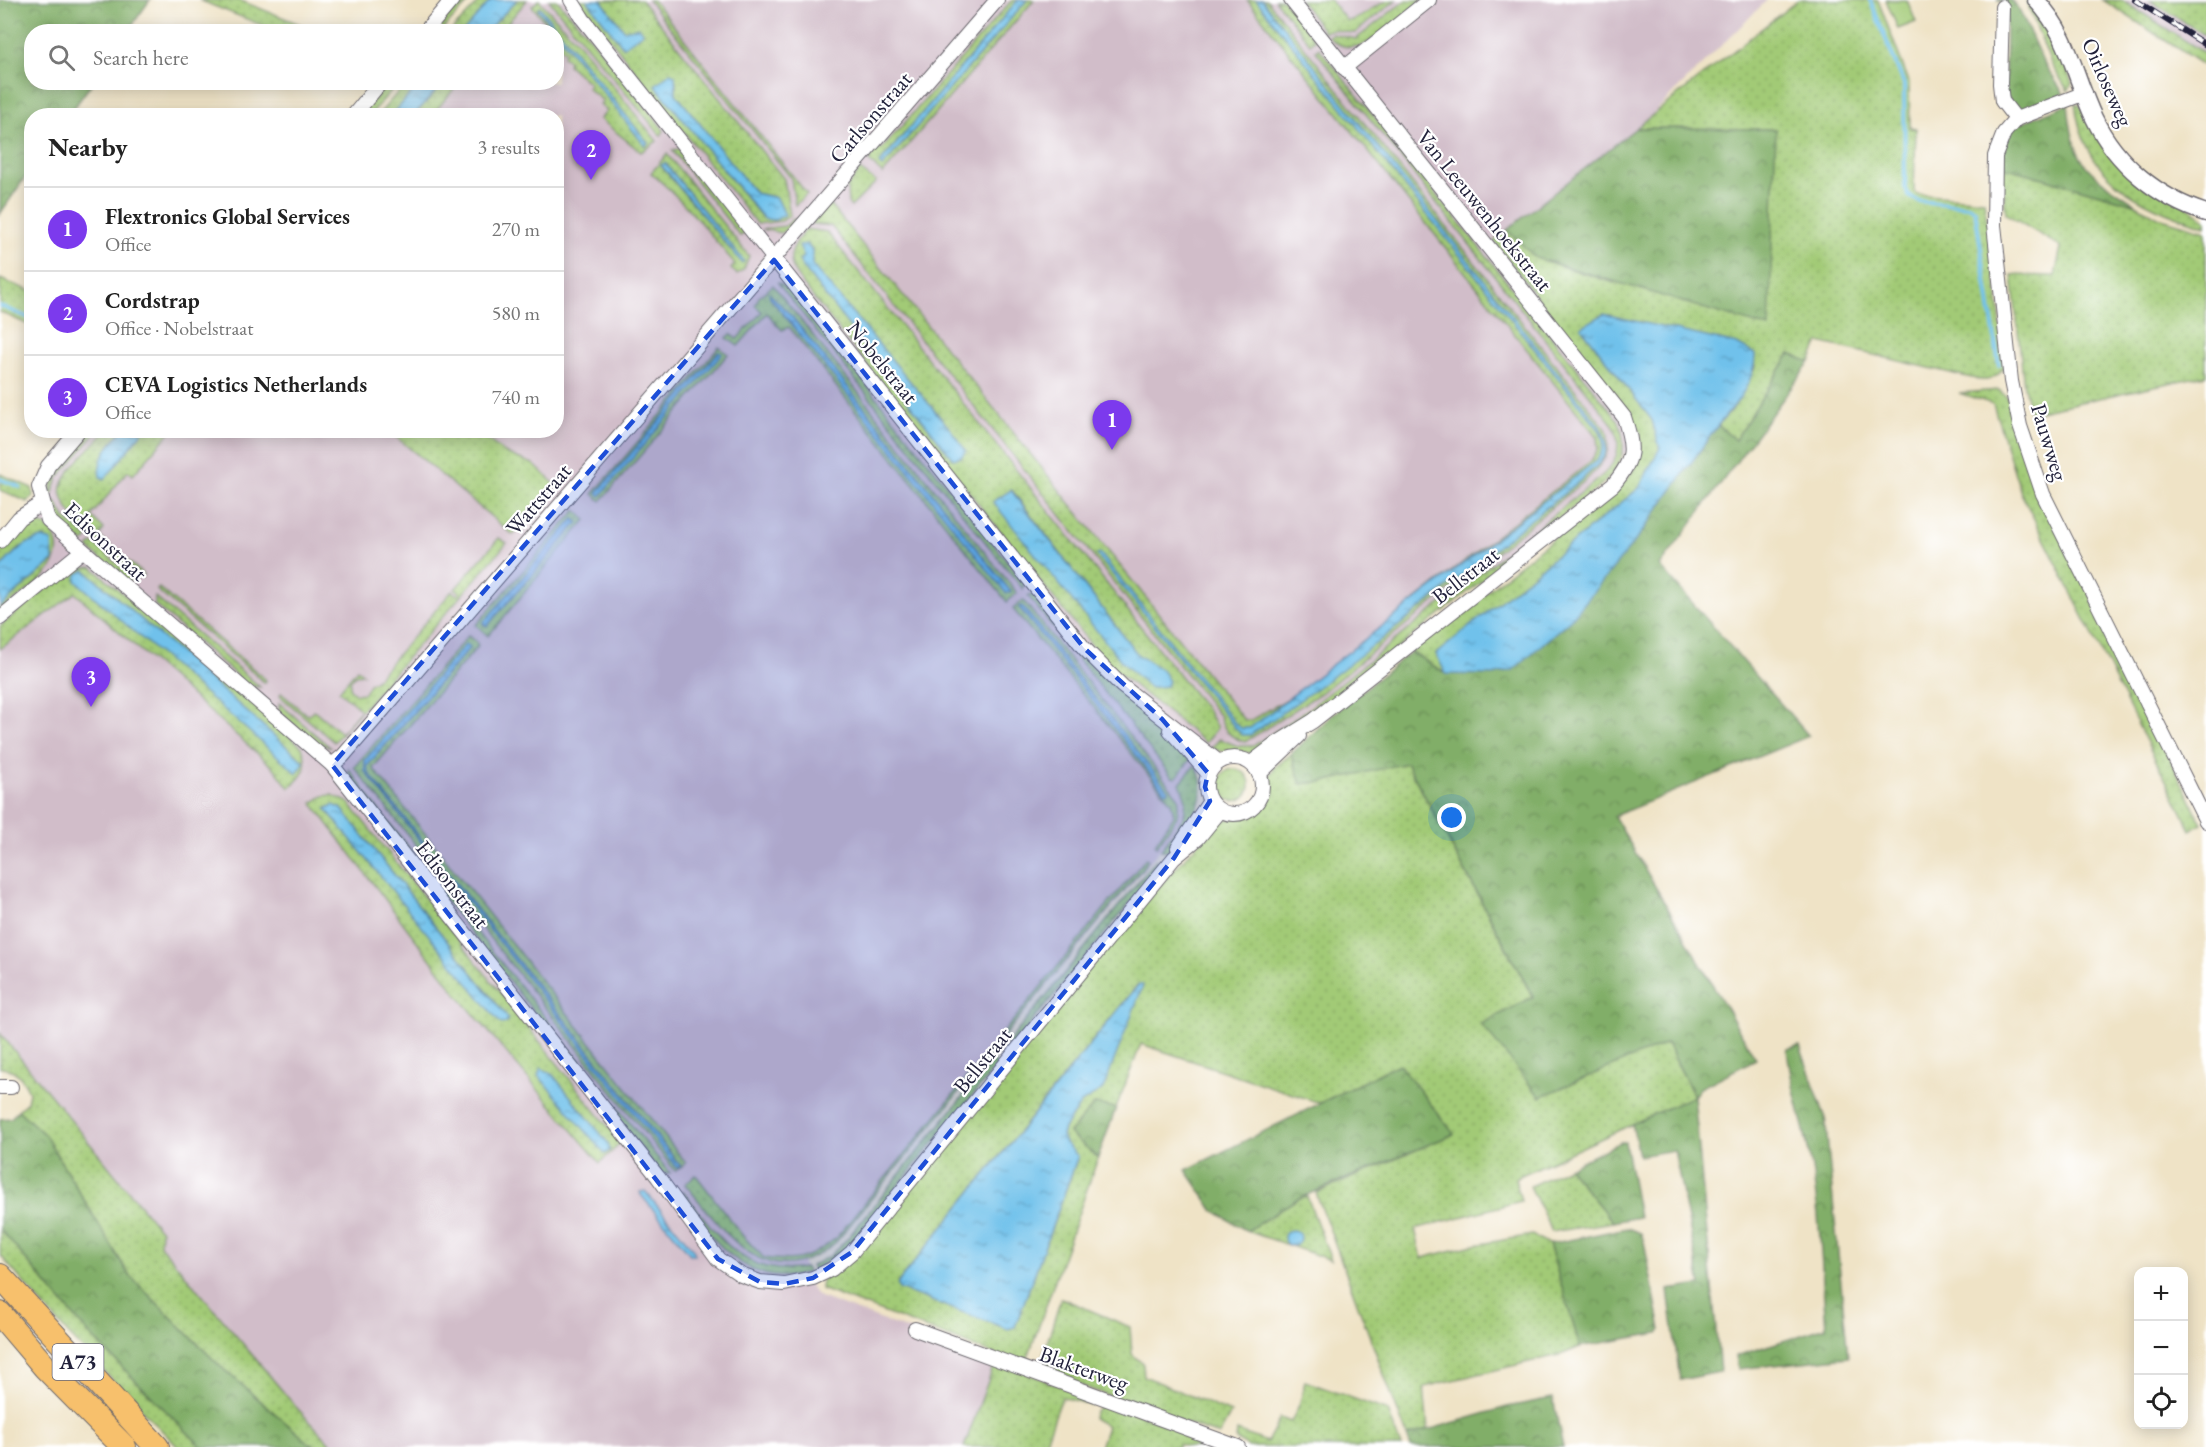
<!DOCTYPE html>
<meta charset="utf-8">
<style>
body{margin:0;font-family:"EB Garamond",serif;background:#f2f2f2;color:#222}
.controls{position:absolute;right:18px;bottom:18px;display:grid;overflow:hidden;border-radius:12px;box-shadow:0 3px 15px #0003}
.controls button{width:54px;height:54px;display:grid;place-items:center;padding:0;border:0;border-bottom:2px solid #e0e0e0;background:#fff;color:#222;font:30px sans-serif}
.you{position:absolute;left:1452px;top:818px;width:21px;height:21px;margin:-15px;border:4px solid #fff;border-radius:50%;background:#1a73e8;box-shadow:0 0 0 9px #1a73e833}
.badge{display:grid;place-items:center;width:39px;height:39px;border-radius:50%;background:#7c3aed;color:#fff;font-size:20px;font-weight:700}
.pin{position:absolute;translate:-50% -50px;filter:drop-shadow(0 2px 3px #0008)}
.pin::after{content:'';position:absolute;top:32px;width:21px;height:18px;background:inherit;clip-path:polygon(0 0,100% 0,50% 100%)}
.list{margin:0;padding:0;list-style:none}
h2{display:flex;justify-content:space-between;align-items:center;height:78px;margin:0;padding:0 24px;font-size:26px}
h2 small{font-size:20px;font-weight:400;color:#767676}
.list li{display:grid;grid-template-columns:39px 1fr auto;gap:18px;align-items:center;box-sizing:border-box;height:84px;padding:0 24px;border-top:2px solid #e0e0e0}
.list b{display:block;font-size:22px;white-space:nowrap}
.list p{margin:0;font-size:20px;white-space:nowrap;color:#767676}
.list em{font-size:20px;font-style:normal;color:#767676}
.icon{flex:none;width:33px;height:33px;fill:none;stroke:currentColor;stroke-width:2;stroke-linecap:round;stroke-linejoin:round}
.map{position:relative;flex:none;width:2206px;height:1447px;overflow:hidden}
.search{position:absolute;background:#fff;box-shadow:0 3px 15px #0003;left:24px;top:24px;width:540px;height:66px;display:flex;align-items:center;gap:15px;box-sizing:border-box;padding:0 21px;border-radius:24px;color:#767676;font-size:22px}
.panel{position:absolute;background:#fff;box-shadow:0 3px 15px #0003;left:24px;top:108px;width:540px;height:330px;border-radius:24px}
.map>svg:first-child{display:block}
.industrial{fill:#d1bdc9}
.green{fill:url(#green-dots);stroke:#627658;stroke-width:1.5;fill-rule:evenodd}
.forest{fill:url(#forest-crowns);stroke:#526851;stroke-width:1.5}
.pitch{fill:#a2ca76;stroke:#627658;stroke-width:1.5}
.water{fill:url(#water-ripples);stroke:#487293;stroke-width:1.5}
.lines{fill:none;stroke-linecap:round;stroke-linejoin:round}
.stream{stroke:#6fc1eb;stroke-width:4}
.minor-casing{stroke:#6a666c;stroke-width:16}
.tertiary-casing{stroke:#6a666c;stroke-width:19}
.motorway-casing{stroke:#6a666c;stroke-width:26}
.minor{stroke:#fff;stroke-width:14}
.tertiary{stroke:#fff;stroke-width:16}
.motorway{stroke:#f7c06c;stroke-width:24}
.rail-casing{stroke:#22223b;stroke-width:6}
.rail{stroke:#fff;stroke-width:4;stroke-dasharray:11;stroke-linecap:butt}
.marked{fill:#1d4ed8;fill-opacity:0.2;stroke:#1d4ed8;stroke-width:4.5;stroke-dasharray:12 8;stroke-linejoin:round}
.labels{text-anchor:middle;stroke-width:4.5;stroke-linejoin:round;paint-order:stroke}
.shield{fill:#fff;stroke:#646476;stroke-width:1.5}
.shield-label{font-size:21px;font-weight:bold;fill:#22223b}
.street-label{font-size:22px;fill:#22223b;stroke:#fff}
</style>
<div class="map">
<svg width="2206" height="1447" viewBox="0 0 2206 1447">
<defs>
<pattern id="green-dots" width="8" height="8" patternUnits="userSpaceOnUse" patternTransform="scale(1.5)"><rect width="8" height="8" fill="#a2ca76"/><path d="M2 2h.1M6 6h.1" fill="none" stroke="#8bad67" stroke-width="1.8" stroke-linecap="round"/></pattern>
<pattern id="forest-crowns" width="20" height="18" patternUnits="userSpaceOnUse" patternTransform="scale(1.5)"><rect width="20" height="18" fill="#81ae67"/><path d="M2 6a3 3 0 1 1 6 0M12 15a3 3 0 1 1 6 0" fill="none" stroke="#698d56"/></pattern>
<pattern id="water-ripples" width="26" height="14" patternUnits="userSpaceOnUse" patternTransform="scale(1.5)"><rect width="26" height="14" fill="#6fc1eb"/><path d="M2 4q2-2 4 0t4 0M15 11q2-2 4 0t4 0" fill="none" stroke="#5b9cc0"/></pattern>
</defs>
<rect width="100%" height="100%" fill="#fff"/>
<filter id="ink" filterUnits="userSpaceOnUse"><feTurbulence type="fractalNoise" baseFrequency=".0167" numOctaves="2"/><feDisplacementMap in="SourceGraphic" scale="12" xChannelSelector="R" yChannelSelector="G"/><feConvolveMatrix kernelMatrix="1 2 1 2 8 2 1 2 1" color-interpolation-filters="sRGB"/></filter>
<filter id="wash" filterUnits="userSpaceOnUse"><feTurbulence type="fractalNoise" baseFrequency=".008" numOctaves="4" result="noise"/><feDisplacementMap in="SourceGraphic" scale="24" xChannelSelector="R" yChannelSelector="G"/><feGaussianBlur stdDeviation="1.35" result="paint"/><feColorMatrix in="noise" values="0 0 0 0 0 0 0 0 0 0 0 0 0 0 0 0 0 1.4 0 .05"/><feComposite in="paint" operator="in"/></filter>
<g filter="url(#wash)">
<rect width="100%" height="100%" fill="#efe3c6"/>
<g class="industrial">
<polygon points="481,0 1767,0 1519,247 1648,434 1511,554 1265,740 1241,750 1220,747 1193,783 1196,806 829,1248 802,1261 812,1290 820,1297 995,1362 964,1447 334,1447 296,1408 291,1409 0,1048 0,562 51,484 98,431 556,430 556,116 378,115 408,83 556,82 556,32 453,31"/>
<polygon points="2122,0 2149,0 2206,36 2206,54"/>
</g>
<g class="green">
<polygon points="199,0 239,0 317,31 276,31"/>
<polygon points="463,0 471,0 441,31 433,32"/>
<polygon points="481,0 491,0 464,31 450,32"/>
<polygon points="517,0 527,0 501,31 487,32"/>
<polygon points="539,0 577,41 657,141 641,152 600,119 607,111 600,104 603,101 587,88 589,83 568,65 569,61 563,56 565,52 557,45 557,32 645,145 540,7 538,9 556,31 552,31 532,6"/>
<polygon points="549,0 557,0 584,30 664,130 661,136"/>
<path d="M579,0H587L623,47L624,30L601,0H641L784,179L790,215L782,221L757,224ZM676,81V94L755,193L777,198L763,219L656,85Z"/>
<polygon points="648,0 653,0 658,6 807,194 795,205 791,178"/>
<polygon points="1012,0 1018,0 879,164 882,167 1027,0 1034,0 883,174 869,161 876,149 881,150"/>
<path d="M1247,0H1267L1607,430C1612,454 1603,463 1587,479L1321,693L1245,742C1230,738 1224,730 1219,715L831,226L811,224L829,203L1244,720H1251L1298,693L1591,461L1598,449L1597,437Z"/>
<polygon points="1275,0 1283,0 1315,40 1310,44"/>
<path d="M1300,0H1330L1347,21C1367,19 1375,0 1396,0L1355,33C1343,34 1337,26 1324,32Z"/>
<path d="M1406,0H1422C1397,19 1357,69 1328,36L1332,34L1356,39Z"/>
<path d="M1798,0H1878L1909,82L1910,128L1916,129L1914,191L1917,194L1984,200L1997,290L2005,366C1998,376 1993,381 1980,380L1819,342L1810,362L1790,354L1735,441L1718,425L1732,410L1756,366L1581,327L1652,420L1660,448L1639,488L1436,654L1446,674L1411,652L1627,479L1641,457L1640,432L1494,241L1507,230L1536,258L1614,283L1776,129L1636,128Z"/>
<path d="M2026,0C2049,12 2063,60 2072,83L2068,91L2051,64Z"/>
<polygon points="2103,0 2122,0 2206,54 2206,67"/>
<polygon points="2150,0 2206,0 2206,36 2149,0"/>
<path d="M1319,48L1619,421C1627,446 1624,462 1606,481L1319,711L1252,753L1219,751L1211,748L1220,739L1238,746H1253L1308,709L1581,493C1605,473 1627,461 1614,426L1316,51Z"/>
<polygon points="388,83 398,83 370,115 360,116"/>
<polygon points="406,83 420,83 392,115 378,115"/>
<polygon points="443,83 459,83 432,115 414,116"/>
<path d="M2075,103L2080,105L2101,141L2206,220V226C2140,207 2083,177 2075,103Z"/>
<polygon points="679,149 746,233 740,236 672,150"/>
<path d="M667,154L749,256L744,269L737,274L731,269L735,264C708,231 683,200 651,173ZM665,163L744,261L742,263L661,166Z"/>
<polygon points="2001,166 2138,205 2158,217 2206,231 2206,375 2030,413 2024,387 2012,275 2055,276 2061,247 2006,214"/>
<polygon points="860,170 876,182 851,207 848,203 847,187"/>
<polygon points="793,219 798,221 781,233 762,229 785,226"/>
<path d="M806,229L827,232L1207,710L1217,728L1206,743L1105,662L812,296C791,268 780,259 806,229ZM807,244L812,250V265L951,430L961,457L953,458L802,266L799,260L804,257ZM1012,490L1138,655L994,501Z"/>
<polygon points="0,279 31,291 31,326 0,312"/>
<polygon points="777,282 789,288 1024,582 1023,589"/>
<path d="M773,285L1017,593L1007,602L789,327L782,330L767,313L738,346L727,338L731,334L737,339L762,312L755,305L759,297ZM770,294L792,317L1010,591L770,298Z"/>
<path d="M719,347L728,354L601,501L593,494ZM718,352L721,355L600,495L597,493Z"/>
<polygon points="1999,390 2009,399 2028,466 2202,824 2191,830 2021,493 1993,404 1959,393"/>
<polygon points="89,430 98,431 58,478 52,495 50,495 54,472"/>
<path d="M106,431H122L110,445L104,479L143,431H171L133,475L128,471L91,516L104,529L99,536L144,575L142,577C122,560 54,513 62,486C68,466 93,446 106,431Z"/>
<polygon points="389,431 477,431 505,453 533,464 556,485 513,535"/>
<polygon points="0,474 32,488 33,496 28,502 0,490"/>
<polygon points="50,502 56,502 65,518 88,538 83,543 60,523"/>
<path d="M576,510L586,520L488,636L476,625ZM574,519L578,522L487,626L483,624Z"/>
<path d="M26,523C37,522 49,525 54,535C71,569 22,593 0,611V607L53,561L20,547L0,568V548L18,528Z"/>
<polygon points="499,538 507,543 334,742 280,696 281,693 307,715 314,710 341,733 361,710 339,691 357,669 363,674 355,675 350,681 350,689 356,694 364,693 369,684 375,681 452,591 457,595 460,593 455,589"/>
<polygon points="93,543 136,580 127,581 88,548"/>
<path d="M92,567L302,747C310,766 304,776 289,788L275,769L75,593L0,649V626L71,569ZM85,570L304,762L298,772L84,588Z"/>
<polygon points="159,588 266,680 265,683 157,590"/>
<polygon points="1030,595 1037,596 1087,661 1190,760 1176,778 1172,777 1028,596"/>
<polygon points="155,597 260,687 249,686 155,605"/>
<path d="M1023,600L1179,798L1177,817L1157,846L1155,844L1174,815L1171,802L1013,609ZM1022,606L1167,790V791L1019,607Z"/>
<path d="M468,636L476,641L478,646L373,768L686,1163L675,1171L354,767ZM470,647L367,766L368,772L680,1165L678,1168L365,771V760Z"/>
<polygon points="279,703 331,748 317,743 279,712"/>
<path d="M1291,754L1301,784L1327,781L1406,762L1533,998L1666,1042L1694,1096L1515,1178L1521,1201L1415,1229L1422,1258L1469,1246L1532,1235L1549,1244L1580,1347L1563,1354L1424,1387L1428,1430L1407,1436L1316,1193L1454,1134L1399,1064L1320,1103L1141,1044L1116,1108L1095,1104L1069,1133L1098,1158L1028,1357L1020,1364L821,1289L822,1279L1160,885L1219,821L1249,815L1258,809L1264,801L1268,779L1274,768ZM1138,984L1100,1091L1081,1103L1064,1128L1062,1136L1065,1143L1078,1157L1015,1327L1008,1329L899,1289L897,1285L900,1280Z"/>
<path d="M1195,765C1215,797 1186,827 1168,851L1161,850L1184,816L1186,800L1180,783Z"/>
<circle cx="1234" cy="785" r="16"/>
<polygon points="349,769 378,809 670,1173 661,1173 349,778"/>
<path d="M332,795L348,802L621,1143L600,1163L460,998L312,803L323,796ZM333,806L341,808L508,1018L506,1023H501L326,809ZM541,1068L553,1075L608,1143L610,1150L606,1154L539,1075Z"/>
<polygon points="1146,858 1148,860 1141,870 1000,1041 998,1039"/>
<polygon points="1156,860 1159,864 1143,887 1013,1045 1007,1044"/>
<path d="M0,1033L161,1231L160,1245L296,1407L334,1447H314L220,1366L129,1275L45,1135L18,1110L27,1102L29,1092C24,1080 15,1067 0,1068Z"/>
<path d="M988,1052L990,1054L836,1242C767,1300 727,1234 685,1184L696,1175L742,1235L764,1258C798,1263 810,1259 836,1238Z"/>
<polygon points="993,1059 997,1066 845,1250 813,1271 811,1266 830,1256 847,1239"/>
<polygon points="1568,1168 1613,1222 1552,1232 1530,1186"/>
<path d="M683,1191C718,1235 741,1278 805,1268L808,1272C749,1293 712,1238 681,1198Z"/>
<polygon points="1307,1196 1331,1260 1247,1231 1297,1199"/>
<polygon points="0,1229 89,1334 202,1447 178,1447 68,1334 0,1255"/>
<polygon points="1061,1298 1130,1327 1132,1354 1143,1364 1144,1376 1231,1413 1219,1435 1043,1372 1041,1362"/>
<polygon points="995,1362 1088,1396 1090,1405 1062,1397 1044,1447 964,1447"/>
<polygon points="1305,1381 1388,1411 1401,1447 1249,1447 1236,1440 1237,1431 1267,1442 1280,1418 1291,1422 1300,1403"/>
<polygon points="1105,1402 1228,1447 1188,1447 1179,1444 1178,1447 1100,1447 1107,1426 1093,1418 1094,1413"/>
</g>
<g class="forest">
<polygon points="0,0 150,0 128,31 32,32 32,82 92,83 69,115 32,116 31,169 0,214"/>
<polygon points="1997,0 2011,0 2020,11 2043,62 2064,94 2023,111 2018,110 2005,96 2006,4"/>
<path d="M2068,104C2074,168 2087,171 2138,205L2001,166V155L2013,126Z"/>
<polygon points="1636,128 1776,129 1769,328 1536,258 1507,230"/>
<polygon points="1790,354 1810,362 1660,566 1809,736 1614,816 1756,1059 1700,1088 1694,1096 1720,1372 1680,1380 1668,1290 1701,1285 1674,1150 1639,1156 1632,1124 1694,1096 1667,1043 1540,1097 1481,1024 1533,997 1407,763 1327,781 1301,784 1291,754 1332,715 1411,652 1447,674 1636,540 1718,425 1735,440"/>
<path d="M1800,1046L1825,1116L1848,1357L1738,1369L1736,1356L1826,1327C1822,1277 1821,1225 1813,1175C1807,1132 1791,1092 1787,1049Z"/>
<polygon points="1399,1064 1454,1134 1297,1199 1247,1231 1214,1211 1186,1170"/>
<polygon points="1095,1104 1116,1108 1098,1158 1069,1133"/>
<polygon points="18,1110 45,1135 129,1275 220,1366 314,1447 202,1447 89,1334 0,1229 0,1119 11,1118"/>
<polygon points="1620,1142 1625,1142 1639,1217 1613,1222 1568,1168"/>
<polygon points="1627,1228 1641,1233 1644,1242 1661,1330 1658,1333 1580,1347 1549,1244"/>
<polygon points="1553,1398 1563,1447 1411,1447 1407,1436 1507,1407"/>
</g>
<polygon class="pitch" points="1886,0 1907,0 1916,22 1898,29"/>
<g class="water">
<polygon points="491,0 517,0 487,31 464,31"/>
<polygon points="587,0 601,0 624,30 639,27 643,33 623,47"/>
<polygon points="1018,0 1027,0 882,167 879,164"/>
<path d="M1256,0H1262L1598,424C1605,435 1610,445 1603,458C1594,473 1540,512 1524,525C1434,598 1345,671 1250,735H1242L1237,730L1097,555L1100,553L1236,724L1241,728H1250L1597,460C1604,449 1605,442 1600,431Z"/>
<polygon points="540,7 648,143 645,146 538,9"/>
<polygon points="670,73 675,75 676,94 755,193 777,198 785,215 775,220 764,219 655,85"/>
<polygon points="420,83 443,83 414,115 392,115"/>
<polygon points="665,163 744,261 742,263 661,165"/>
<polygon points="807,244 812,250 812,265 951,430 966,451 961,457 953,459 802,266 799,260 804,257 799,245"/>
<polygon points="769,293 792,317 1011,592 1006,593 770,297"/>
<path d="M1604,314L1737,344L1755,354C1756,381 1735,406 1718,425L1636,540L1573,617L1513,670L1493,675L1446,674L1436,654L1639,488L1660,448L1652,420L1581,327Z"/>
<polygon points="719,352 722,354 600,496 597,493"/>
<path d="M122,431H143L105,479L100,477C96,460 111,443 122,431Z"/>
<polygon points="1011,490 1138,655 1162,670 1169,681 1166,686 1150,688 1122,662 993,502"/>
<polygon points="574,519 578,522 487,626 483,623"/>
<path d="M43,538L52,541L53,561L0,607V568C13,554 24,541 43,538Z"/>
<polygon points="85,570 304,762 297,773 84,588 76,581 77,574"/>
<polygon points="1022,606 1168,790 1165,792 1019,607"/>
<polygon points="466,644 470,647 367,766 368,772 680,1166 677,1168 365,771 365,760"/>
<polygon points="333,805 341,808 508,1018 506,1023 501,1024 326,809"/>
<polygon points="1139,984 1143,985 1142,988 1103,1089 1081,1103 1064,1128 1062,1136 1065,1143 1078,1156 1015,1327 1008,1329 899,1289 897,1285 900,1280"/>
<polygon points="541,1068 553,1075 608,1143 610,1150 605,1154 538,1075"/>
<polygon points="645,1191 693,1249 695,1255 690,1254 641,1195 640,1192"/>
<circle cx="1292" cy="1238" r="8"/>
</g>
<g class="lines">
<g class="stream">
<polyline points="1870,0 1904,84 1905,187 1909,196 1918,201 1968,206 1975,210 1999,365"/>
<polyline points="0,306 32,319"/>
<polyline points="0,479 20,487"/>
</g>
</g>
</g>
<g filter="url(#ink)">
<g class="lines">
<defs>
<g id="minor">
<polyline points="571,0 583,19 1084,648 1122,686 1219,762"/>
<polyline points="2002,7 2000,84 2002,101 2016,119"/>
<polyline points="425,32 452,0"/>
<polyline points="1344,68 1429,0"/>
<polyline points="2085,93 2016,119 2004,133 1995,156 1994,225 2011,381 2020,426 2043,494 2206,821"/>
<polyline points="353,116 381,82"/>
<polyline points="79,430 48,466 39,487 48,520 332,765 658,1177 718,1259 741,1275 760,1282 784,1284 813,1278 832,1269 852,1252 1174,858 1198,838 1220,811"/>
<polyline points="0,541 19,518 42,503"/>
<polyline points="0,618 82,551"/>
<polyline points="1170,730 1208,773"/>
<circle cx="1234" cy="786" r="28"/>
<path d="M1251,763L1276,744L1313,721L1613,485C1635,459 1634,448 1624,417L1291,0"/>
<polyline points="332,765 343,756 997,0"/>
<polyline points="1259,774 1299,736"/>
<polyline points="1178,848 1210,801"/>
<polyline points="0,1087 11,1087"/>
<polyline points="915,1329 1238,1447"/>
</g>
<path id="tertiary" d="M2036,0C2070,36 2074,76 2094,118C2116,164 2158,198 2206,213"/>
<g id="motorway">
<polyline points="0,1276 157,1447"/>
<polyline points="0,1314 45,1367 124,1447"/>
</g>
</defs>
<use href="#minor" class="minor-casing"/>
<use href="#tertiary" class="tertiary-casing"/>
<use href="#motorway" class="motorway-casing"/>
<use href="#minor" class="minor"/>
<use href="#tertiary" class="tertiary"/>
<use href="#motorway" class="motorway"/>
<defs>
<polyline id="rail" points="2135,0 2206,45"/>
</defs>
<use href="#rail" class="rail-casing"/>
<use href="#rail" class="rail"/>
</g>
</g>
<path class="marked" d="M774,260L1084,648L1162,719L1208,773L1205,787L1210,801L1174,858L852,1252L813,1278L784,1284L760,1282L718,1259L332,765Z"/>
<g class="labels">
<rect class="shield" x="52.5" y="1344" width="51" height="36" rx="4.5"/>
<g class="shield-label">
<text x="78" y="1369">A73</text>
</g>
<g class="street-label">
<text transform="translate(2108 82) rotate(66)" y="8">Oirloseweg</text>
<text transform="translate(870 117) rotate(-49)" y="8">Carlsonstraat</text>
<text transform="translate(1485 210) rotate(51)" y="8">Van Leeuwenhoekstraat</text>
<text transform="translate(883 362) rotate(51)" y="8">Nobelstraat</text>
<text transform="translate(2050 442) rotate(73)" y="8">Pauwweg</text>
<text transform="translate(538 499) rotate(-49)" y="8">Wattstraat</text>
<text transform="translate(106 541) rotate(43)" y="8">Edisonstraat</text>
<text transform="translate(1465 575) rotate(-38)" y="8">Bellstraat</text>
<text transform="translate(453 884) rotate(52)" y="8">Edisonstraat</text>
<text transform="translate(982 1060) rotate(-51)" y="8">Bellstraat</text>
<text transform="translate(1084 1368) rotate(20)" y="8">Blakterweg</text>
</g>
</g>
</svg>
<div class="controls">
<button>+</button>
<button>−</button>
<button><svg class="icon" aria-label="locate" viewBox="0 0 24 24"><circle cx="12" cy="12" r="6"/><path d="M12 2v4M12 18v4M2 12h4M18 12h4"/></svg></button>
</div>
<div class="you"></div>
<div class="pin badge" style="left:1112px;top:450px">1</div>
<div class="pin badge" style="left:591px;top:180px">2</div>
<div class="pin badge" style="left:91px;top:707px">3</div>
<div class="search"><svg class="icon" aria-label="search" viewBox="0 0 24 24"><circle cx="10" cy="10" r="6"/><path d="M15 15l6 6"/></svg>Search here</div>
<section class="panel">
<h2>Nearby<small>3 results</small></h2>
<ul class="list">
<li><span class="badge">1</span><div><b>Flextronics Global Services</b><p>Office</p></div><em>270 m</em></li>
<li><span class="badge">2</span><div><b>Cordstrap</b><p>Office · Nobelstraat</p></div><em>580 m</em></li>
<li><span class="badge">3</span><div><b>CEVA Logistics Netherlands</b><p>Office</p></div><em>740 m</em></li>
</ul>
</section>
</div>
